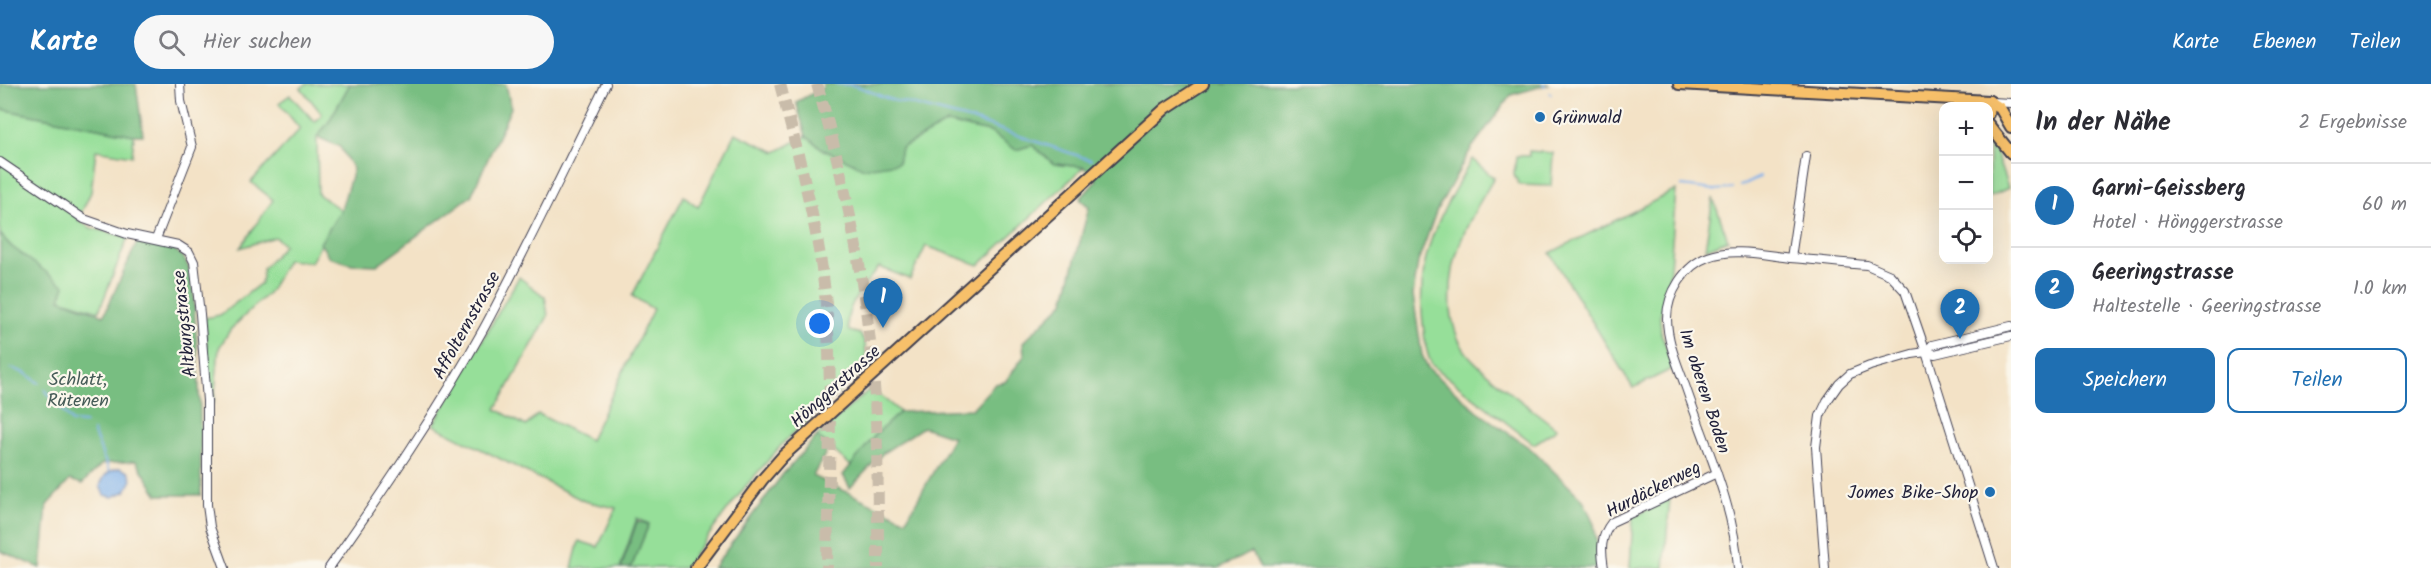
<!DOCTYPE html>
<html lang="de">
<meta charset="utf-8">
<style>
body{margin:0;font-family:Kalam,sans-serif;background:#f7f7f7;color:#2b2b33}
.controls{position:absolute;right:18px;top:18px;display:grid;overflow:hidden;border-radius:12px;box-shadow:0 6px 24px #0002}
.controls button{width:54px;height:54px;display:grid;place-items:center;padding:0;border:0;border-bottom:2px solid #e1e1e2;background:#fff;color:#2b2b33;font:30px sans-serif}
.you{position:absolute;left:820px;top:240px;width:21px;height:21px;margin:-15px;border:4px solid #fff;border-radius:50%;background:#1a73e8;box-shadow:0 0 0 9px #1a73e833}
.badge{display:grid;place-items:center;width:39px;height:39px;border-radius:50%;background:#1f6fb2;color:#fff;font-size:20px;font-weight:700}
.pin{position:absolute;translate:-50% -50px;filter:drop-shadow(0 2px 3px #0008)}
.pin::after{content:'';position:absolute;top:32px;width:21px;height:18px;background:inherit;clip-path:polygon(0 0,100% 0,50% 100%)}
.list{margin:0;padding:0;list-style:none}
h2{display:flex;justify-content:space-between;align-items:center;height:78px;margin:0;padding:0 24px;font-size:26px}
h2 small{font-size:20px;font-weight:400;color:#7c7c81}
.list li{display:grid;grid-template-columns:39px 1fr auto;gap:18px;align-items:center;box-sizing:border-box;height:84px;padding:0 24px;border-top:2px solid #e1e1e2}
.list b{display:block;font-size:22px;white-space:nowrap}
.list p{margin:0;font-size:20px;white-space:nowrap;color:#7c7c81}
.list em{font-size:20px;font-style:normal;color:#7c7c81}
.actions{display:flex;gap:12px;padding:18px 24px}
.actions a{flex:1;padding:14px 0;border:2px solid #1f6fb2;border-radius:12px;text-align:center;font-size:21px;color:#1f6fb2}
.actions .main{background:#1f6fb2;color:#fff}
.icon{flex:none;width:33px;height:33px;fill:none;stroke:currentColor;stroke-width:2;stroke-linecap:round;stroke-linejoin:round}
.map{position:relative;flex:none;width:2011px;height:484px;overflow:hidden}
header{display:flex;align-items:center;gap:36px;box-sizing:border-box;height:84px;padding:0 30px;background:#1f6fb2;color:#fff}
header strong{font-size:28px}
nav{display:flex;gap:33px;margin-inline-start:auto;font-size:21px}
.search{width:420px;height:54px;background:#f7f7f7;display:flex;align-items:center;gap:15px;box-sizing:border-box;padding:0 21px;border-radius:33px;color:#7c7c81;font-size:22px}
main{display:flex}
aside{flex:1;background:#fff}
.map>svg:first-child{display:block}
.green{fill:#96df99;stroke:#5c806a;stroke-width:1.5}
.forest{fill:#78be81;stroke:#4d705e;stroke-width:1.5}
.water{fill:#7fb1eb;stroke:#506a93;stroke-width:1.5}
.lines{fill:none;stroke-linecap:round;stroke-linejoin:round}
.stream{stroke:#7fb1eb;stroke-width:2}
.highway-tunnel{stroke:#c9bcaa;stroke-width:12;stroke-dasharray:12 6;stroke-linecap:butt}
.minor-casing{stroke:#413f50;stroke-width:10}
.major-casing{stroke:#413f50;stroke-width:14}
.minor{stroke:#fff;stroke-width:8}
.major{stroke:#f7c06b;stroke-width:10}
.poi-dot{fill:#1f6fb2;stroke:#fbf7ec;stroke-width:2}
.labels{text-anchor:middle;stroke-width:4.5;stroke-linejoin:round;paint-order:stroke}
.poi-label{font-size:18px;fill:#22223b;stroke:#fbf7ec;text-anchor:start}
.street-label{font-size:18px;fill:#22223b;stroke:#fbf7ec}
.park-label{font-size:18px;fill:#455b57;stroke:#fbf7ec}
</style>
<header>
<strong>Karte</strong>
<div class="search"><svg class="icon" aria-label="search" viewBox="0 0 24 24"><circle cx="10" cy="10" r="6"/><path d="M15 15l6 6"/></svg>Hier suchen</div>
<nav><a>Karte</a><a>Ebenen</a><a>Teilen</a></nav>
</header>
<main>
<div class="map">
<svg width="2011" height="484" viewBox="0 0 2011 484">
<rect width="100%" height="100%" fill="#fbf7ec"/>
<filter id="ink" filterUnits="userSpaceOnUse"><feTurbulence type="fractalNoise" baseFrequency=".0167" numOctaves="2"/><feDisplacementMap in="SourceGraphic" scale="12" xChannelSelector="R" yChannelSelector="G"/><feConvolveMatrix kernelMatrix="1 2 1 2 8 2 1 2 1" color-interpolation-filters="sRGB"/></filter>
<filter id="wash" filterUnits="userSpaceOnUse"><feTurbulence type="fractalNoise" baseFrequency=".008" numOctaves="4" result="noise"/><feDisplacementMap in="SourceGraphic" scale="24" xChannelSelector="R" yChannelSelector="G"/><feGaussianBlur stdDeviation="1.35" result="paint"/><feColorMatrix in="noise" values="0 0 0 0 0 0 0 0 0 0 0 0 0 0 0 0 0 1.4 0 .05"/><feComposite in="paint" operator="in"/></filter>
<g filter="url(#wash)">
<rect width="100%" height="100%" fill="#f3e2c6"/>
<g class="green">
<polygon points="306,0 350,0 328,39 317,53 318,110 341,126 311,178 287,176 270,207 230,246 219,264 214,318 210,309 205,234 220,231 261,199 263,185 284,161 275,153 240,164 273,116 251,98 300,45 279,19 290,11 315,38 322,30 301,4"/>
<polygon points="0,25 134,51 132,72 96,66 91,108 78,136 91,144 128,153 99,227 60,215 0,150"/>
<path d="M947,39L990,48L1016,66L1032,61L1054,80L1084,83L979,181L926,162L910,195L879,183C866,199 841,226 849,247L860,250L865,258L867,282L785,357L745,403L684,484H631L649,440L637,434L620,484H572L579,457L598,463L616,424L584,417L433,341L519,193L545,213L548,232L496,325L526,342L538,330L590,356L653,225L632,212L684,112L698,123L735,49L776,68L806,52L824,66L901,64Z"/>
<polygon points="1989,60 1995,67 2008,104 1989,113"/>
<polygon points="1529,67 1553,69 1551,102 1519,101 1514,90 1516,72 1529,72"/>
<path d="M1472,75L1494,94C1468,138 1447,172 1451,226C1453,244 1459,262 1472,275C1497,301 1529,322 1557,345L1534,360L1432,281C1425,267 1425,255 1423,240C1415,170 1439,133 1472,75Z"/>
<polygon points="1676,106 1669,197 1660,232 1661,249 1674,284 1633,304 1550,169"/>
<polygon points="1713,114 1728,156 1705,165 1706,159"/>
<polygon points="871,304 900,328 876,350 851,382 817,352"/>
<polygon points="1670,414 1664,484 1630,484 1633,433"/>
</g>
<g class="forest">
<polygon points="0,0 136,0 143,51 134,51 0,25"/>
<polygon points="350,0 506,0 511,24 471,112 377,181 352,180 329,173 320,159 341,126 353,85 340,63 317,53 328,39"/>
<polygon points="823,0 1550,0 1511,11 1471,65 1436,128 1418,178 1413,211 1422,271 1428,284 1481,330 1531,365 1583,416 1594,439 1600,484 1260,484 1252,468 1218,484 713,484 783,390 817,352 829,363 813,392 906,436 953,353 923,343 883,369 850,404 843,391 876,350 900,328 972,325 995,300 1005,298 1024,272 1023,258 1064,218 1089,123 1080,115 1097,96 1084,83 1054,80 1032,61 1016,66 990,48 947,39 901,64 898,79 864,84 824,66 806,52 796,18 823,4"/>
<path d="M0,150L11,162L65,202L60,215L104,231L138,156C155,160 178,161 186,178C195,195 194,219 195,237C200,295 201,352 201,411H158L136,377L102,380L82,400L70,396L47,421L41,484L0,467Z"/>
<polygon points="637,437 649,440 631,484 621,484"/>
</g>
<path class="water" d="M120,384L129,388L132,396L126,407L113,413L104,411L100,402C104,390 108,387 120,384Z"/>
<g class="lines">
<g class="stream">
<path d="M836,0C841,1 846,0 851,1C869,4 886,18 903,18L972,36L1091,76"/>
<polyline points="1543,0 1545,2"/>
<polyline points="1549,8 1551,10"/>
<polyline points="1682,102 1714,106 1732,105"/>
<polyline points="1740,102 1760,93"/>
<polyline points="11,284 25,289 39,299"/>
<polyline points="45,306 72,338 85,339"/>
<polyline points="93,347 109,387"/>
</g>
</g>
</g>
<g filter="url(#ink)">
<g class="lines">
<g class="highway-tunnel">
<path d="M780,0C796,63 814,127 823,192C835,288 828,387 827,484"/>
<path d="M817,0C847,103 868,208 875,315C878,371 878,427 878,484"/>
</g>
<defs>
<g id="minor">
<polyline points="1992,18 2011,19"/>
<polyline points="0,78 84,135 127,150 178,161 189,168 194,178 200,230 207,317 207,421 210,443 225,484"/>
<polyline points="156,155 192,63 181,17 180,0"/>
<polyline points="1791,174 1806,72"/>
<polyline points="1926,268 1932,261 2011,242"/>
<path d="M329,484C384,406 438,327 484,244C527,164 566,82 606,0"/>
<path d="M1604,484C1601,466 1600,453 1612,438L1717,389"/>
<path d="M1738,484C1734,421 1706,363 1686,304C1678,282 1667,258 1667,234C1667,210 1685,181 1708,173C1733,163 1764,171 1790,174C1816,176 1841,179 1867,181L1890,191L1905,207L1926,268L1994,484"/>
<polyline points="1825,484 1816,363 1820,332 1827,317 1839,300 1850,290 1870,282 1912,270 1926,268 1935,270 2011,252"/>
</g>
<g id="major">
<polyline points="1679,0 1989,17"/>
<polyline points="1989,17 2000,24 2011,43"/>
<polyline points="1988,30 1989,17"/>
<polyline points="1988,40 2011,69"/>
<polyline points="696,484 762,396 783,372 1166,24 1203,0"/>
</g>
</defs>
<use href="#minor" class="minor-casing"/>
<use href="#major" class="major-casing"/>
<use href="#minor" class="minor"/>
<use href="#major" class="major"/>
</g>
</g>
<g class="poi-dot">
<circle cx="1540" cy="33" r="6"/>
<circle cx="1990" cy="408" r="6"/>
</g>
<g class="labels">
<g class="poi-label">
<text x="1552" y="39">Grünwald</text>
<text x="1978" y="414" text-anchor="end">Jomes Bike-Shop</text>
</g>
<g class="street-label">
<text transform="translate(184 240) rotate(-96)" y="6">Altburgstrasse</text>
<text transform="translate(466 241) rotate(-61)" y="6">Affolternstrasse</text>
<text transform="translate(835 302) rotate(-42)" y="6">Hönggerstrasse</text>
<text transform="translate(1705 307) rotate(72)" y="6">Im oberen Boden</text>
<text transform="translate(1653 405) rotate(-27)" y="6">Hurdäckerweg</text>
</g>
<g class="park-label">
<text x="78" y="301">Schlatt,<tspan x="78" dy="21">Rütenen</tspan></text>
</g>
</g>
</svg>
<div class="controls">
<button>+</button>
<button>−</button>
<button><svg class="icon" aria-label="locate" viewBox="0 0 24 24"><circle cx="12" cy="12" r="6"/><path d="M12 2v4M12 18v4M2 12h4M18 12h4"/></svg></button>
</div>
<div class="you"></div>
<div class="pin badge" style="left:883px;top:244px">1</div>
<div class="pin badge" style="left:1960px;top:255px">2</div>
</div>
<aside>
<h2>In der Nähe<small>2 Ergebnisse</small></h2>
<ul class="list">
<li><span class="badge">1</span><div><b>Garni-Geissberg</b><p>Hotel · Hönggerstrasse</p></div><em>60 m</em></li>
<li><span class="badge">2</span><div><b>Geeringstrasse</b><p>Haltestelle · Geeringstrasse</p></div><em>1.0 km</em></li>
</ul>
<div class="actions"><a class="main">Speichern</a><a>Teilen</a></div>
</aside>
</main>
